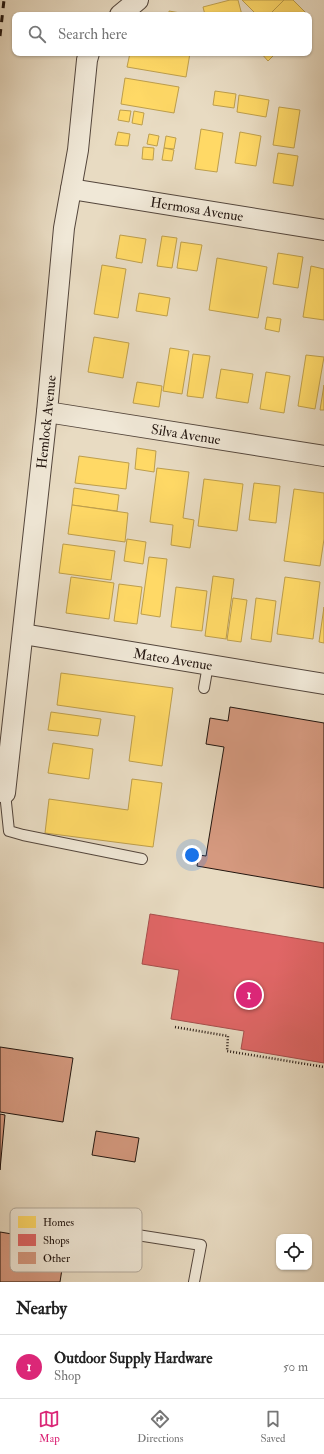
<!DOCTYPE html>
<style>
body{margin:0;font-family:"IM FELL Double Pica",serif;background:#f6f6f6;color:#222}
.controls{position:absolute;right:12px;bottom:12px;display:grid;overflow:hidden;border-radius:8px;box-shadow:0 1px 3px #0004}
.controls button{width:36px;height:36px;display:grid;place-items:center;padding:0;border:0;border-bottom:1px solid #e0e0e0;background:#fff;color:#222;font:20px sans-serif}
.you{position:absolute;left:192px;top:855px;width:14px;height:14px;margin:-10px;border:3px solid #fff;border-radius:50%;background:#1a73e8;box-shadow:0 0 0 6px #1a73e833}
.badge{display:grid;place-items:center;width:26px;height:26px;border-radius:50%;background:#db2777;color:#fff;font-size:13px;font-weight:700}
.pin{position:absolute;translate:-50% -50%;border:2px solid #fff;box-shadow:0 1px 4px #0006}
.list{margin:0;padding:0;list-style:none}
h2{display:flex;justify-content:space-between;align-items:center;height:52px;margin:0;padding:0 16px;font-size:17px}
h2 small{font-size:13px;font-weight:400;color:#767676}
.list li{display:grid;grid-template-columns:26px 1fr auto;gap:12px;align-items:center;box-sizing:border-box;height:64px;padding:0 16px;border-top:1px solid #e0e0e0}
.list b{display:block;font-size:15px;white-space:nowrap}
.list p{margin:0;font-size:13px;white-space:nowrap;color:#767676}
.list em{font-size:13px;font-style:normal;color:#767676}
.icon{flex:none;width:22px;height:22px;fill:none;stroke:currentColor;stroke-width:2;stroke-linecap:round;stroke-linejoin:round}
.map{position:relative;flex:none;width:324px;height:1282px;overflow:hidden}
.search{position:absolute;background:#fff;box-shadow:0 1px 3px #0004;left:12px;right:12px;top:12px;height:44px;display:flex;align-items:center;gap:10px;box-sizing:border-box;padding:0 14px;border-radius:8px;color:#767676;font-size:15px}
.sheet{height:116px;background:#fff}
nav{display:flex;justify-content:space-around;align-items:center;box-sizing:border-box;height:56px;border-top:1px solid #e0e0e0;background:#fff;font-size:11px;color:#767676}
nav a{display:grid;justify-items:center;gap:2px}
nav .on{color:#db2777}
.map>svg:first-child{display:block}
.homes{fill:#ffd966;stroke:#bd9e4c}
.shops{fill:#e06666;stroke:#a74e4c}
.building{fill:#d5997f;stroke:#22150f}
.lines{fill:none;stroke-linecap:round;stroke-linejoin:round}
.service-casing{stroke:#54463c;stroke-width:12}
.minor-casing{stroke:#54463c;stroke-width:22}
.path{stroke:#22150f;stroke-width:2.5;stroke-dasharray:1 2;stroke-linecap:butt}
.service{stroke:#f0e8d7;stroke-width:10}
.minor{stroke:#f0e8d7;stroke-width:20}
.rail{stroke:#22150f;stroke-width:3;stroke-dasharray:7 7;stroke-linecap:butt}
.labels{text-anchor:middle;stroke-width:4;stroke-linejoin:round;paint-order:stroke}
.street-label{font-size:14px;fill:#22150f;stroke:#f0e8d7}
.key{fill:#f0e8d7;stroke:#b2a99b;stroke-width:1}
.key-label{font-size:11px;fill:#22150f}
</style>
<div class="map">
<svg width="324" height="1282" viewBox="0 0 324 1282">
<rect width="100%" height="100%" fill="#e8dbc2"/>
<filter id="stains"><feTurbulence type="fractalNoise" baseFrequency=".005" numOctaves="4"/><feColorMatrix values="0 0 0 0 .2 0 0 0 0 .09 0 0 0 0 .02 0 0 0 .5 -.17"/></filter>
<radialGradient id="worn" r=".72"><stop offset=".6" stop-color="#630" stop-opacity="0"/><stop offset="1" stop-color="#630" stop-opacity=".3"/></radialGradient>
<g class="homes">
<polygon points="230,0 238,0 242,15 205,15 203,7"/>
<polygon points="242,0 284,0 269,15 257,15"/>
<polygon points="284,0 293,0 308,15 269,15"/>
<polygon points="169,11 192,15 169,15"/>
<polygon points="130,53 190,53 186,77 127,67"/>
<polygon points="261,53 276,53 268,61"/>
<polygon points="125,78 179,87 174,113 121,104"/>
<polygon points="215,91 236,94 234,108 213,105"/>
<polygon points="239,95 269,100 266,117 237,112"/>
<polygon points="279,107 300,110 294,148 273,145"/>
<polygon points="120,110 131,111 129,122 118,120"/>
<polygon points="134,111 144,113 142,125 132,123"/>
<polygon points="201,129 223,133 217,172 195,169"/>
<polygon points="118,132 130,134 128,146 115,145"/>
<polygon points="240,132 261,136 256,166 235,163"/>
<polygon points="149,134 159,136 157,146 147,144"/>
<polygon points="166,136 176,138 174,149 164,148"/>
<polygon points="143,147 154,148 153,160 142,159"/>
<polygon points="164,148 174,150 172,161 162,160"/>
<polygon points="278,153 298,156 293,186 273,183"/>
<polygon points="120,235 146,239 142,263 116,258"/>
<polygon points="162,236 177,238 172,268 157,266"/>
<polygon points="181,242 202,245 197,271 177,268"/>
<polygon points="278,253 303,257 298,288 273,284"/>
<polygon points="217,258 267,267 258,318 209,310"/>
<polygon points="102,265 126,269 118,318 94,314"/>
<polygon points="311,266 324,269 324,320 303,317"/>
<polygon points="139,293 170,298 167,316 136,311"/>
<polygon points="267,317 281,319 279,332 265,329"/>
<polygon points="94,337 129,343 123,378 88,372"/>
<polygon points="170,348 189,351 182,394 163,391"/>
<polygon points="193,354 210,356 203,398 187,396"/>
<polygon points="306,355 324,357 315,409 298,406"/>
<polygon points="221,369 253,374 248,403 216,398"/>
<polygon points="266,372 290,376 284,413 260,409"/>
<polygon points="137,382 162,386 159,407 133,403"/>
<polygon points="324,385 324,410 320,410"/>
<polygon points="137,448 156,451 154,472 135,469"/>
<polygon points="79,456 129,463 126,489 75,483"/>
<polygon points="157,468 189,472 183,518 194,520 190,548 171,545 173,525 150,522"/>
<polygon points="204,479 243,484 237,531 198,526"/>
<polygon points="254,483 280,486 276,523 249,520"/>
<polygon points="74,488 119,495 117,511 72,505"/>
<polygon points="294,489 324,493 324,539 320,566 284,561"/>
<polygon points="72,505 128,513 125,542 68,534"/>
<polygon points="127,539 146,542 143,564 124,561"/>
<polygon points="63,544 115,551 111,580 59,573"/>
<polygon points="149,557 167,559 160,617 141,614"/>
<polygon points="213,576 234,579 226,639 205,636"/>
<polygon points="71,577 114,583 109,619 66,613"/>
<polygon points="285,577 320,582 313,639 277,634"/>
<polygon points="119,584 142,587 137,624 114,621"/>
<polygon points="176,587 207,591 202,631 171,627"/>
<polygon points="233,598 247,600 241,642 227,640"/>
<polygon points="256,598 276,601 271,642 251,639"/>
<polygon points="324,607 324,643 319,642"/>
<polygon points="61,673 173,688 162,766 129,761 135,716 57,705"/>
<polygon points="51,712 101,719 98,736 48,730"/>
<polygon points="53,743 93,749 89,779 48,773"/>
<polygon points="132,779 162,783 153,847 45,833 49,799 128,810"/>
</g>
<polygon class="shops" points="150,914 324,943 324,1063 241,1049 244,1031 171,1019 179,970 142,964"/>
<g class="building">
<polygon points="230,707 324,723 324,888 197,866 199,855 206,856 224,747 206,744 210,718 228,721"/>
<polygon points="0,1047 73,1058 63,1122 0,1112"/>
<polygon points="0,1114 5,1115 0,1170"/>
<polygon points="96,1131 139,1138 135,1162 92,1155"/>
<polygon points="0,1232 66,1243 60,1282 0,1282"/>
</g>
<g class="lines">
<defs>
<g id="service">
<polyline points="204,688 208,665"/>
<polyline points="5,793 9,831 23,835 142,859"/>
<polyline points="99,1229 201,1245 194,1282"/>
</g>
<g id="minor">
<polyline points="120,15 138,0"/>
<polyline points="71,189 324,230"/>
<polyline points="47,412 324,456"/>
<polyline points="23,634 324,684"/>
<polyline points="5,793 47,412 64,228 78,150 87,60 89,53"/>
</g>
</defs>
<use href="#service" class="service-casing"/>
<use href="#minor" class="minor-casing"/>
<polyline class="path" points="175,1027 228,1036 227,1051 324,1067"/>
<use href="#service" class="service"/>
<use href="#minor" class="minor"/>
<polyline class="rail" points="0,36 4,0"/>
</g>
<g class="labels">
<g class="street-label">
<text transform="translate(197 209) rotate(9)" y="5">Hermosa Avenue</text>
<text transform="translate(46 422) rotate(-84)" y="5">Hemlock Avenue</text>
<text transform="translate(186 434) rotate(9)" y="5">Silva Avenue</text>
<text transform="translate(173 659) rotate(9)" y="5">Mateo Avenue</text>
</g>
</g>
<rect x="10" y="1208" width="132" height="64" rx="6" class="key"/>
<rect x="18" y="1216" width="18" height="12" fill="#ffd966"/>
<rect x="18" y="1234" width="18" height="12" fill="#e06666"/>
<rect x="18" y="1252" width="18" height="12" fill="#d5997f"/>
<g class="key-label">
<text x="43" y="1226">Homes</text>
<text x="43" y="1244">Shops</text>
<text x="43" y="1262">Other</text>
</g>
<rect width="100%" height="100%" filter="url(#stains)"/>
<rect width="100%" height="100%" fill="url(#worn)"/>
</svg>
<div class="controls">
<button><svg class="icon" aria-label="locate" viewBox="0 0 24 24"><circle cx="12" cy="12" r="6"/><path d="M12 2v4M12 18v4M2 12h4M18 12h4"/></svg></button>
</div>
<div class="you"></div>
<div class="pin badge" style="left:249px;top:995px">1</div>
<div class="search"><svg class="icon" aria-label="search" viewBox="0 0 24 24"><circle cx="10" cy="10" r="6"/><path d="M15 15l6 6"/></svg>Search here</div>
</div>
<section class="sheet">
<h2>Nearby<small></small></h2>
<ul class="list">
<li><span class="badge">1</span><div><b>Outdoor Supply Hardware</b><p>Shop</p></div><em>50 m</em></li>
</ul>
</section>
<nav>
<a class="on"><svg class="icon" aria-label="map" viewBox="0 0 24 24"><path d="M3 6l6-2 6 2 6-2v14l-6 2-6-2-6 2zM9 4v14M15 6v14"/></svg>Map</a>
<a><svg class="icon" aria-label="directions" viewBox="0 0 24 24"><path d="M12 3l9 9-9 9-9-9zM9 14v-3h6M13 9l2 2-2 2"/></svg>Directions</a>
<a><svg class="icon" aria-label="saved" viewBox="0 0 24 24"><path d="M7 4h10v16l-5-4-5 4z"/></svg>Saved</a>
</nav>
